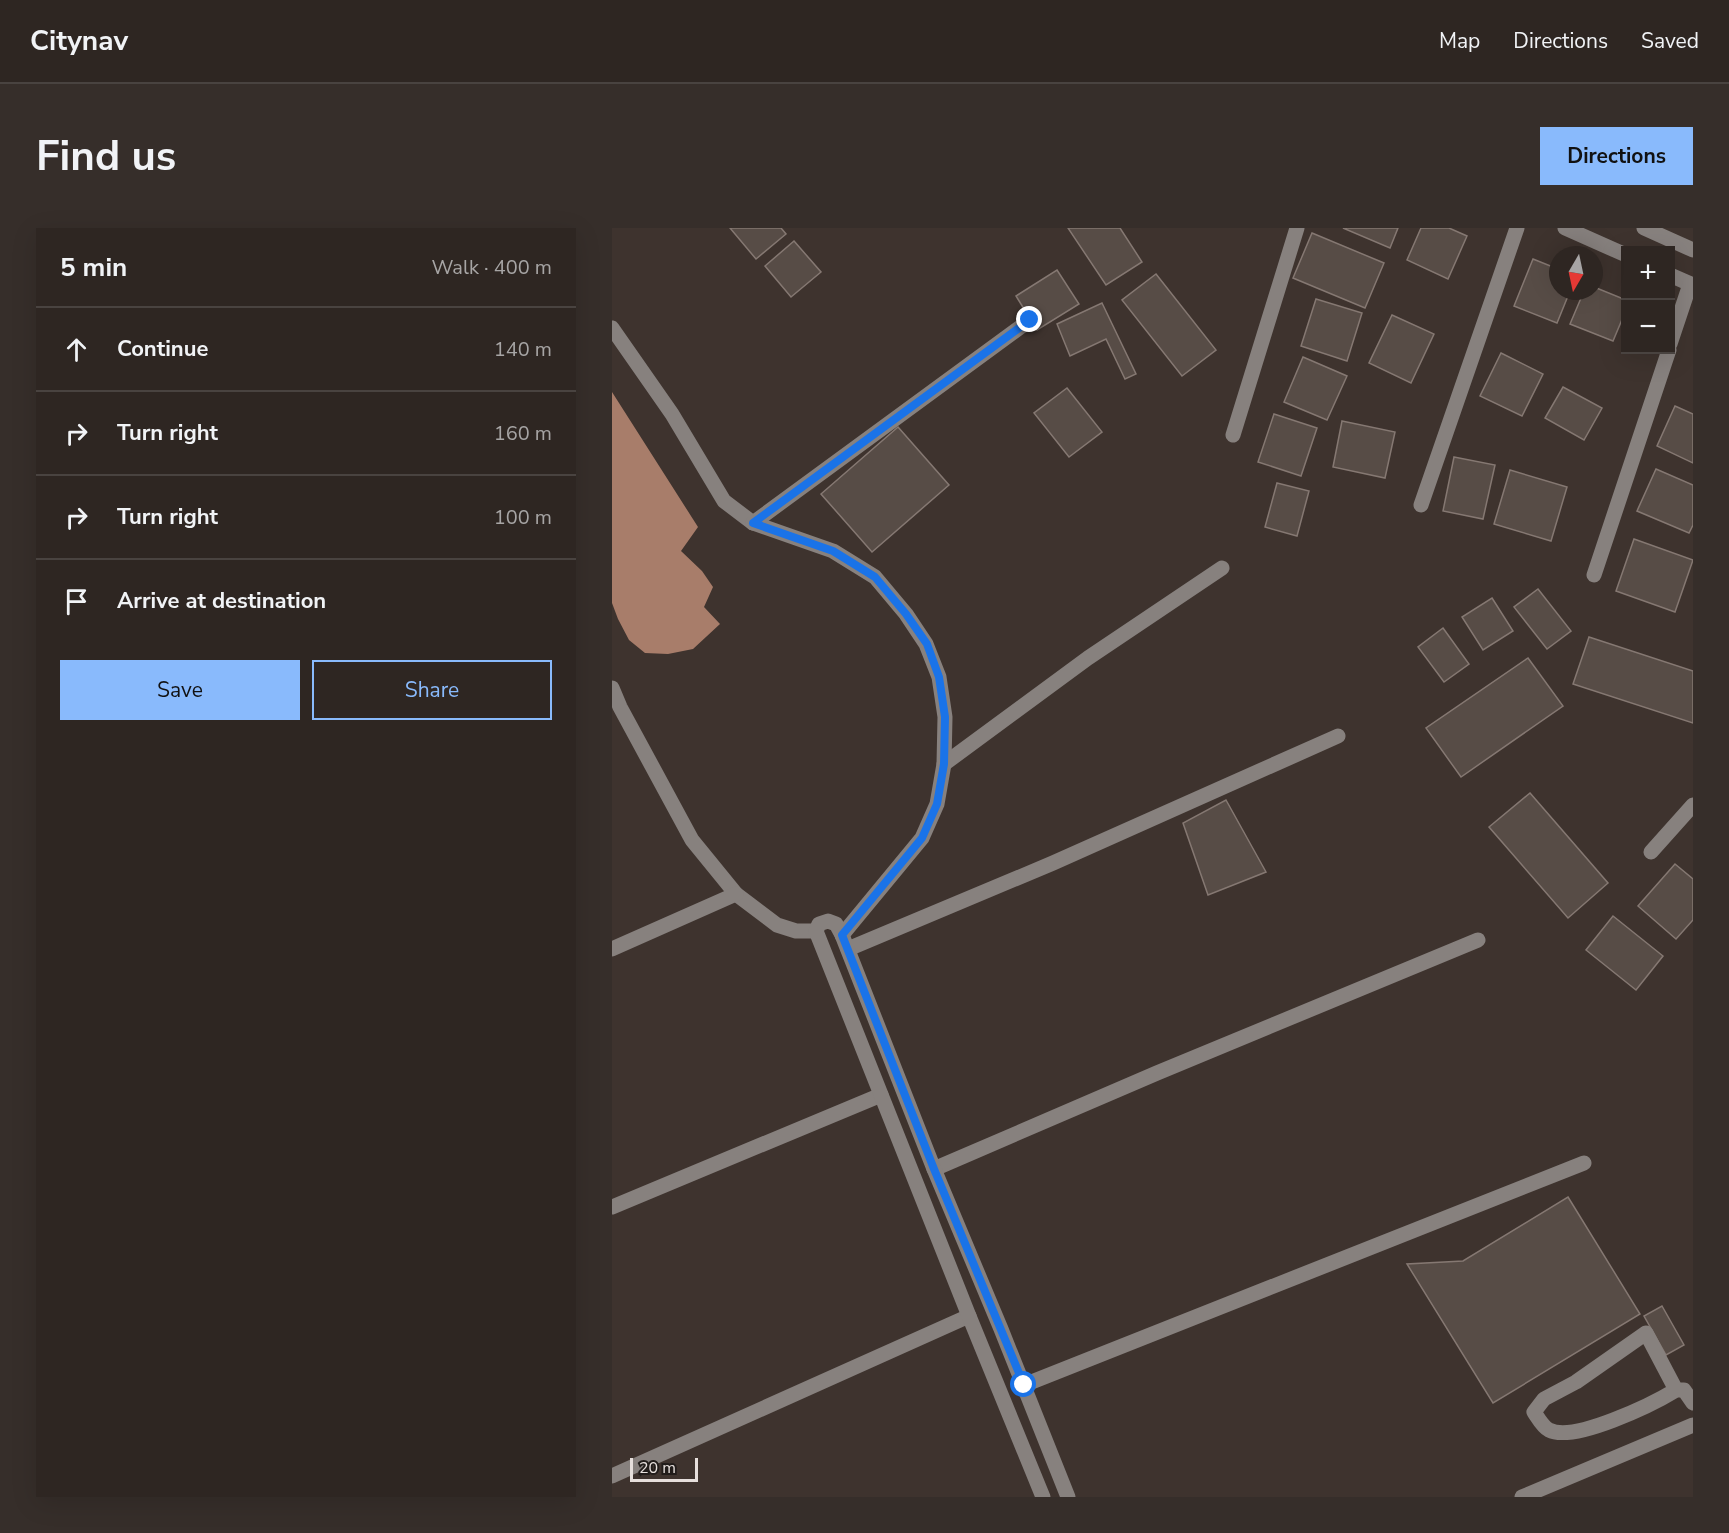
<!DOCTYPE html>
<meta charset="utf-8">
<style>
body{margin:0;font-family:"Nunito Sans",sans-serif;background:#362e2a;color:#f1f3f6}
.controls{position:absolute;right:18px;top:18px;display:grid;overflow:hidden;border-radius:0px;box-shadow:0 6px 24px #0002}
.controls button{width:54px;height:54px;display:grid;place-items:center;padding:0;border:0;border-bottom:2px solid #494340;background:#2e2622;color:#f1f3f6;font:30px sans-serif}
.compass{position:absolute;left:937px;top:18px;width:54px;height:54px;border-radius:50%;background:#2e2622;box-shadow:0 6px 24px #0002;rotate:189deg}
.scale{position:absolute;left:18px;bottom:15px;width:68px;box-sizing:border-box;padding-left:6px;border:3px solid #e6dfdc;border-top:0;font-size:16px;line-height:21px;white-space:nowrap;color:#e6dfdc;-webkit-text-stroke:4px #211c1a;paint-order:stroke}
.stop{position:absolute;width:18px;height:18px;margin:-14px;border:4px solid #1a73e8;border-radius:50%;background:#fff}
.stop.end{background:#1a73e8;border-color:#fff;box-shadow:0 2px 6px #0008}
.list{margin:0;padding:0;list-style:none}
h2{display:flex;justify-content:space-between;align-items:center;height:78px;margin:0;padding:0 24px;font-size:26px}
h2 small{font-size:20px;font-weight:400;color:#a7a5a5}
.list li{display:grid;grid-template-columns:39px 1fr auto;gap:18px;align-items:center;box-sizing:border-box;height:84px;padding:0 24px;border-top:2px solid #494340}
.list b{display:block;font-size:22px;white-space:nowrap}
.list em{font-size:20px;font-style:normal;color:#a7a5a5}
.actions{display:flex;gap:12px;padding:18px 24px}
.actions a{flex:1;padding:14px 0;border:2px solid #89bafc;border-radius:0px;text-align:center;font-size:21px;color:#89bafc}
.actions .main{background:#89bafc;color:#111}
.icon{flex:none;width:33px;height:33px;fill:none;stroke:currentColor;stroke-width:2;stroke-linecap:round;stroke-linejoin:round}
.map{position:relative;flex:none;width:1081px;height:1269px;overflow:hidden;border-radius:0px}
header{display:flex;align-items:center;gap:36px;box-sizing:border-box;height:84px;padding:0 30px;background:#2e2622;border-bottom:2px solid #494340}
header strong{font-size:28px}
nav{display:flex;gap:33px;margin-inline-start:auto;font-size:21px}
.intro{display:flex;align-items:center;justify-content:space-between;box-sizing:border-box;height:144px;padding:0 36px}
h1{margin:0;font-size:42px}
.button{padding:15px 27px;border-radius:0px;background:#89bafc;color:#111;font-size:21px;font-weight:700}
main{display:flex;gap:36px;padding:0 36px}
aside{flex:1;background:#2e2622;border-radius:0px;box-shadow:0 6px 24px #0002}
.map>svg:first-child{display:block}
.water{fill:#a87d6a}
.building{fill:#574c46;stroke:#857872;stroke-width:1.5}
.lines{fill:none;stroke-linecap:round;stroke-linejoin:round}
.minor{stroke:#87817e;stroke-width:15}
.route{stroke:#1a73e8;stroke-width:8}
</style>
<header>
<strong>Citynav</strong>
<nav><a>Map</a><a>Directions</a><a>Saved</a></nav>
</header>
<div class="intro"><h1>Find us</h1><a class="button">Directions</a></div>
<main>
<aside>
<h2>5 min<small>Walk · 400 m</small></h2>
<ul class="list">
<li><svg class="icon" aria-label="ahead" viewBox="0 0 24 24"><path d="M12 20V5M6 11l6-6 6 6"/></svg><div><b>Continue</b></div><em>140 m</em></li>
<li><svg class="icon" aria-label="right" viewBox="0 0 24 24"><path d="M7 20v-9h11M14 6l5 5-5 5"/></svg><div><b>Turn right</b></div><em>160 m</em></li>
<li><svg class="icon" aria-label="right" viewBox="0 0 24 24"><path d="M7 20v-9h11M14 6l5 5-5 5"/></svg><div><b>Turn right</b></div><em>100 m</em></li>
<li><svg class="icon" aria-label="arrive" viewBox="0 0 24 24"><path d="M6 21V4h12l-3 4 3 4H6"/></svg><div><b>Arrive at destination</b></div></li>
</ul>
<div class="actions"><a class="main">Save</a><a>Share</a></div>
</aside>
<div class="map">
<svg width="1081" height="1269" viewBox="0 0 1081 1269">
<rect width="100%" height="100%" fill="#3e332e"/>
<polygon class="water" points="0,164 86,299 69,323 90,343 101,359 92,379 108,396 81,421 56,426 33,425 17,412 6,391 0,375"/>
<g class="building">
<polygon points="118,0 169,0 174,6 144,31"/>
<polygon points="456,0 508,0 530,34 494,57"/>
<polygon points="731,0 786,0 778,20"/>
<polygon points="809,0 837,0 855,8 836,51 795,32"/>
<polygon points="700,5 772,35 753,80 681,50"/>
<polygon points="182,13 209,44 179,69 153,38"/>
<polygon points="921,31 946,41 946,63 958,63 945,95 902,78"/>
<polygon points="445,42 467,76 425,102 404,68"/>
<polygon points="544,46 604,122 570,148 510,72"/>
<polygon points="982,59 1014,72 1014,82 1001,113 958,96 972,63 982,63"/>
<polygon points="704,71 750,85 735,133 689,118"/>
<polygon points="490,75 524,146 513,151 494,111 458,128 445,96"/>
<polygon points="780,87 822,106 799,155 757,135"/>
<polygon points="889,125 931,146 910,188 868,168"/>
<polygon points="691,129 735,148 715,192 672,174"/>
<polygon points="951,159 990,180 972,212 933,190"/>
<polygon points="455,160 490,204 457,229 422,185"/>
<polygon points="1063,178 1081,186 1081,235 1045,218"/>
<polygon points="662,186 705,200 689,248 646,234"/>
<polygon points="730,193 783,204 773,250 721,239"/>
<polygon points="286,199 337,257 260,324 209,266"/>
<polygon points="842,229 883,237 871,291 831,283"/>
<polygon points="1044,241 1081,257 1081,297 1077,305 1025,283"/>
<polygon points="898,242 955,259 939,313 882,296"/>
<polygon points="665,255 697,263 685,308 653,299"/>
<polygon points="1022,311 1081,332 1063,384 1004,363"/>
<polygon points="926,361 959,403 935,421 902,379"/>
<polygon points="880,370 901,403 871,422 850,389"/>
<polygon points="831,400 857,436 832,454 806,419"/>
<polygon points="977,409 1081,443 1081,495 961,456"/>
<polygon points="916,430 951,478 849,549 814,500"/>
<polygon points="918,565 996,655 956,690 877,599"/>
<polygon points="614,572 654,644 596,667 571,595"/>
<polygon points="1063,636 1081,651 1081,692 1064,711 1026,678"/>
<polygon points="1001,688 1051,728 1024,762 974,722"/>
<polygon points="956,969 1028,1086 881,1175 795,1036 851,1033"/>
<polygon points="1050,1078 1072,1117 1054,1127 1032,1088"/>
</g>
<g class="lines">
<g class="minor">
<polyline points="953,0 1014,27"/>
<polyline points="1032,0 1081,22"/>
<polyline points="1058,47 1081,57"/>
<polyline points="0,100 60,186 112,273 141,295 221,323 263,349 294,386 314,416 327,449 333,489 332,536 325,576 310,610 230,707"/>
<polyline points="1058,116 1078,56"/>
<polyline points="621,207 685,0"/>
<polyline points="809,277 905,0"/>
<polyline points="141,295 418,92"/>
<polyline points="982,347 1057,122"/>
<polyline points="0,460 8,479 80,612 124,666 165,697 184,703 204,703"/>
<polyline points="332,536 476,430 610,340"/>
<polyline points="1039,624 1081,577"/>
<polyline points="0,721 124,666"/>
<polyline points="236,721 441,635 726,508"/>
<polyline points="322,941 545,845 866,712"/>
<polyline points="0,979 269,867"/>
<polyline points="412,1157 972,935"/>
<path d="M1064,1162L1034,1105L964,1154L932,1171L922,1184C926,1190 931,1199 937,1202C962,1215 1041,1176 1064,1162H1072L1081,1175"/>
<polyline points="0,1248 357,1088"/>
<polyline points="431,1269 357,1088 204,703 207,696 216,693 224,696 230,707 322,941 389,1101 456,1269"/>
<polyline points="910,1269 1081,1197"/>
</g>
</g>
<g class="lines">
<polyline class="route" points="412,1157 322,941 230,707 310,610 325,576 332,536 333,489 327,449 315,416 294,386 263,349 221,323 141,295 418,92"/>
</g>
</svg>
<div class="controls">
<button>+</button>
<button>−</button>
</div>
<svg class="compass" viewBox="-18 -18 36 36"><path d="M0-13l5 13h-10z" fill="#e53935"/><path d="M0 13l5-13h-10z" fill="#a7a5a5"/></svg>
<div class="scale">20 m</div>
<div class="stop" style="left:412px;top:1157px"></div>
<div class="stop end" style="left:418px;top:92px"></div>
</div>
</main>
